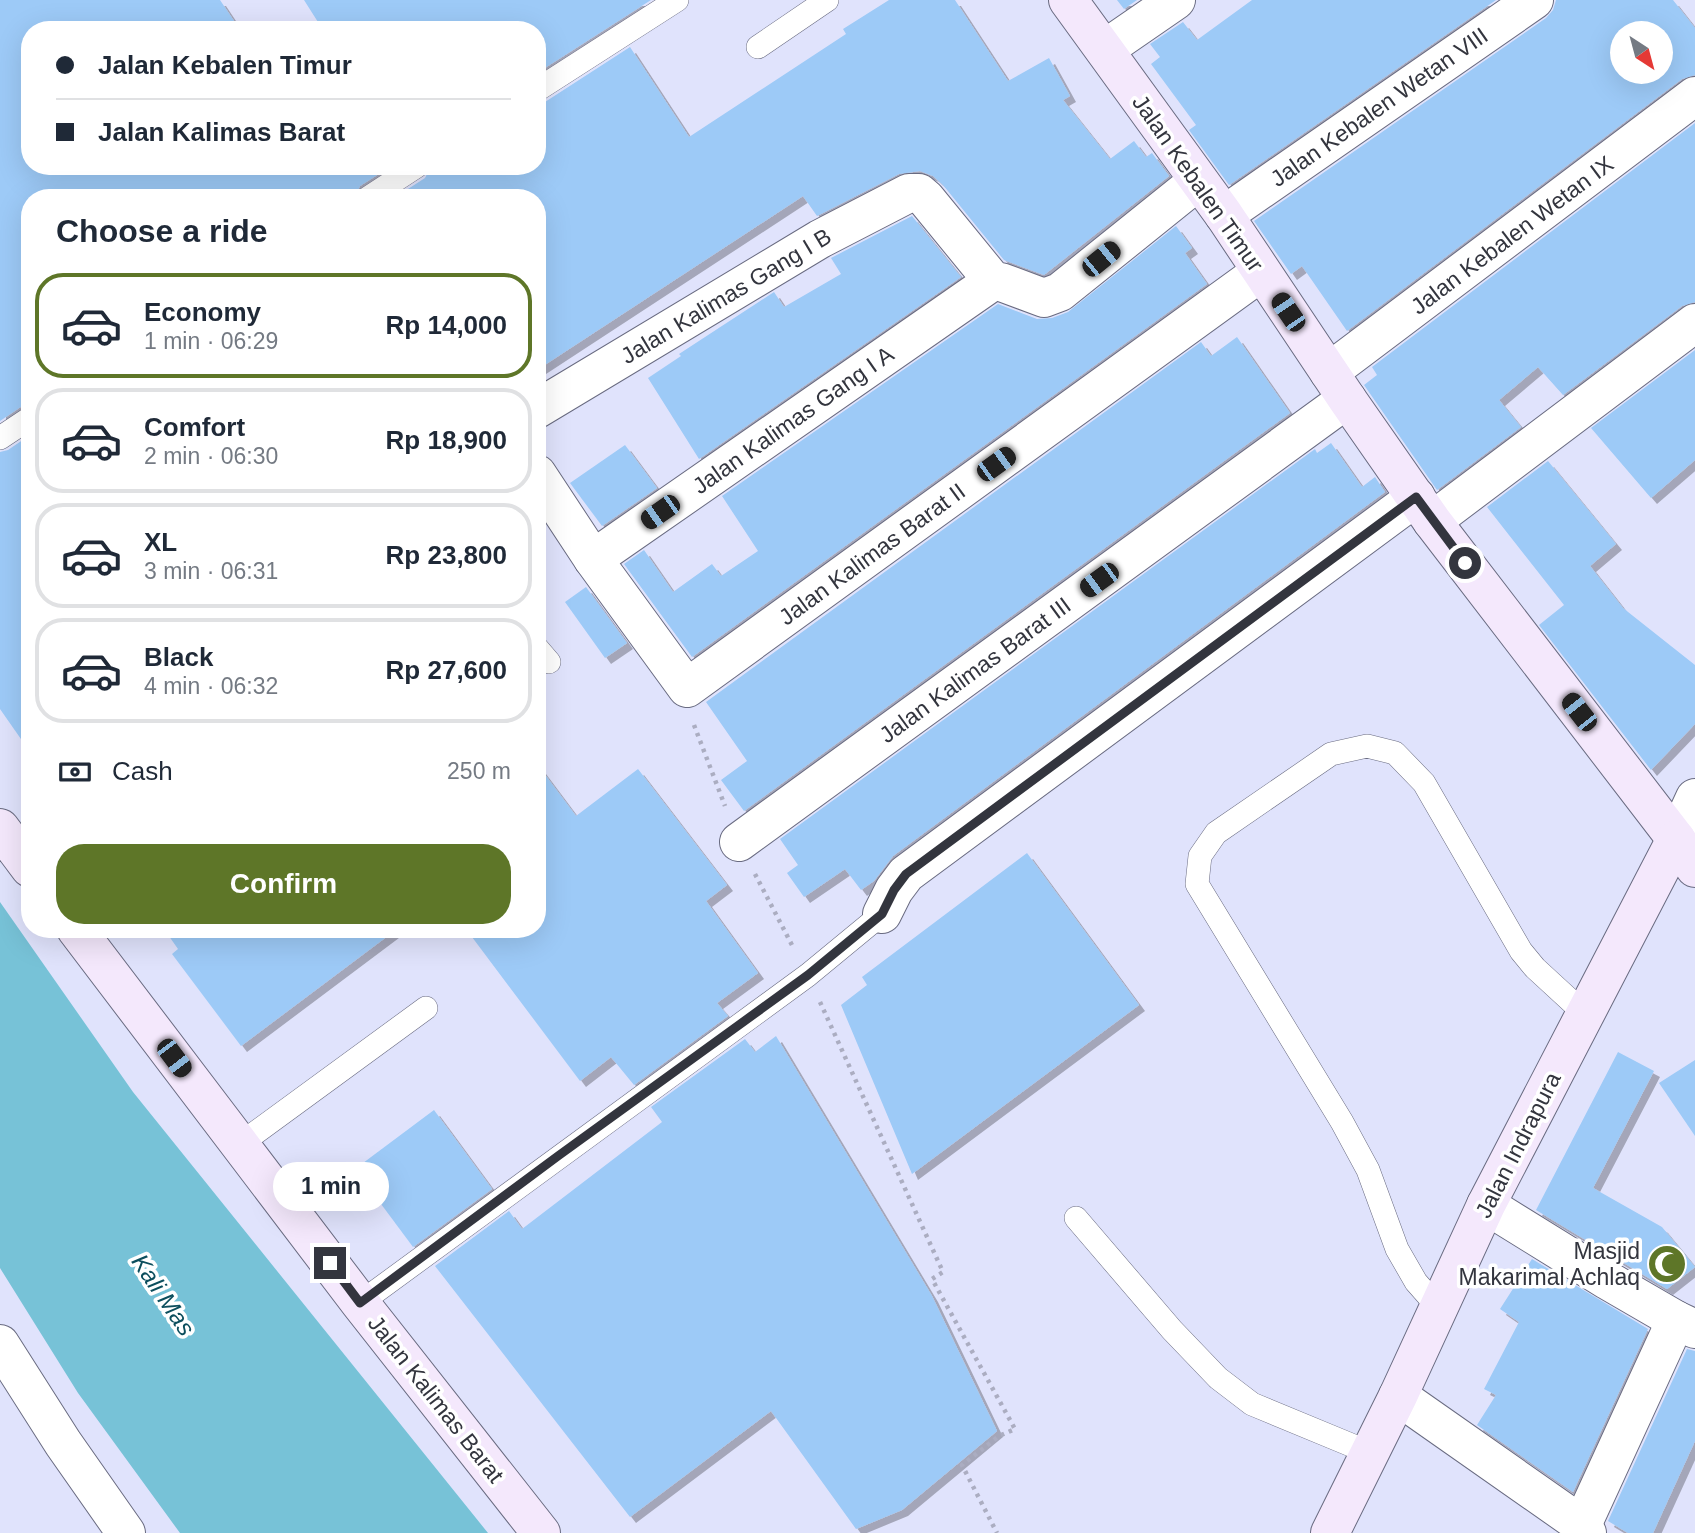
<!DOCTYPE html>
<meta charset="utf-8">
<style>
body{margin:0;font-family:Helvetica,sans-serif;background:#f2f2f3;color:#1f2937;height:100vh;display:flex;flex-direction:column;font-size:26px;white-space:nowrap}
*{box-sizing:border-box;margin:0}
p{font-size:23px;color:#747a83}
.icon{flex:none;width:38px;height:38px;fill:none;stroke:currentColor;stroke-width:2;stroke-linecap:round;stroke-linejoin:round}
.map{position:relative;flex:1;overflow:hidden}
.drawer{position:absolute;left:21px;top:189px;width:525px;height:749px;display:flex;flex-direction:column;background:#fff;border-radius:28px;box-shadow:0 7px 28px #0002}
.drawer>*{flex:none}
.top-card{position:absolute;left:21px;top:21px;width:525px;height:154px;border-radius:28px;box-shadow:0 7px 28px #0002;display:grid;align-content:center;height:154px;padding:0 35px;background:#fff}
.needle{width:46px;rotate:144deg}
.tools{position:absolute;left:1610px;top:21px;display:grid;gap:14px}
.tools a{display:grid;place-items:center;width:63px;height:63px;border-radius:50%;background:#fff;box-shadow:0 7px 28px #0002;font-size:35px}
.end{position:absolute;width:32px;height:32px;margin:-16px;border:9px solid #33353e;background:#fff;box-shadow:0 0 0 4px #fff}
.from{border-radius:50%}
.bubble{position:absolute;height:49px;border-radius:24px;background:#fff;box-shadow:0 7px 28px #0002;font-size:23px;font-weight:700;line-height:49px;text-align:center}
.car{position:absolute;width:21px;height:42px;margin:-21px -10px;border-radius:9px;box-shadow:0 0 5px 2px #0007;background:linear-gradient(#222 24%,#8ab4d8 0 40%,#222 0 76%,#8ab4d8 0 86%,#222 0)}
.top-card b{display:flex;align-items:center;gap:24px;height:66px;font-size:26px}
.top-card b+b{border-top:2px solid #e0e1e3}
.top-card i{width:18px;height:18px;background:#1f2937}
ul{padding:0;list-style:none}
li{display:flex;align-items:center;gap:21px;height:105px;margin:0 14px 10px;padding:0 21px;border:4px solid #e0e1e3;border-radius:28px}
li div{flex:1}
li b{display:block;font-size:26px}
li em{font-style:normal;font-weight:700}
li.active{border-color:#5e7628}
li>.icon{width:63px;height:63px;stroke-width:1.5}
h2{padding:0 35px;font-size:32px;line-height:84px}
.pay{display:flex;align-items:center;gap:18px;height:77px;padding:0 35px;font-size:26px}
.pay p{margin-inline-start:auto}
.primary-button{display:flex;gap:14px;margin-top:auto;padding:14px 35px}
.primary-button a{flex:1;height:80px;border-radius:28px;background:#5e7628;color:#fff;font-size:28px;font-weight:700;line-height:80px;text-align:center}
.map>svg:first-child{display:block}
.water{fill:#77c2d7}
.building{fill:#9dcaf7;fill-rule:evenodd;filter:url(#shadow)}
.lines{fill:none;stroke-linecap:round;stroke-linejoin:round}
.lane-casing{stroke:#696b81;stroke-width:24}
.street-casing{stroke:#696b81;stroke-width:40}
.secondary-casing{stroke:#696b81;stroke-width:40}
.path{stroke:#abadc1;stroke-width:4.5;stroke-dasharray:3.5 5;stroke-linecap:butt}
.lane{stroke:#fff;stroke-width:23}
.street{stroke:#fff;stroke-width:38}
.secondary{stroke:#f4e8fc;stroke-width:38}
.route{stroke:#33353e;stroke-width:9}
.labels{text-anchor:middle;stroke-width:7;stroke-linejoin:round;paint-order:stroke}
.street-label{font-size:23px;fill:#33353e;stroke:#fff}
.poi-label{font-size:23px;fill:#33353e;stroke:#fff;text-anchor:end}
.water-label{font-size:24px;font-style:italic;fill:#0c4e5d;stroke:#fff}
</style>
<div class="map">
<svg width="1695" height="1533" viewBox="0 0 1695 1533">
<defs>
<filter id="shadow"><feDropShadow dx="6" dy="6" stdDeviation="0" flood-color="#0004"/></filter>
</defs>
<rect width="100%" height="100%" fill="#e0e3fc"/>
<!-- water -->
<polygon class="water" points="0,902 133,1092 488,1533 180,1533 78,1393 0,1268"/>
<!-- building -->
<g class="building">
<polygon points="0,0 220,0 240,30 30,30 30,166 391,166 360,186 354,198 30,198 30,404 22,406 0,421"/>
<polygon points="304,0 651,0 537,73 537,30 323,30"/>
<polygon points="889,0 955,0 1008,81 1049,58 1070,96 1063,100 1110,159 1134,141 1146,157 1152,153 1169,176 1044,275 1004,260 943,185 933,176 920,171 899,174 817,216 803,196 537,370 537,198 394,198 425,178 431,166 537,166 537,104 545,102 630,47 689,137 846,34 843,29"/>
<polygon points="1117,0 1137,0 1124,9"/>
<polygon points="1252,0 1496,0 1229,185 1189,130 1196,125 1151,64 1160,57 1150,44 1183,22 1197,40"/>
<path d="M 1556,0 L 1673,0 L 1695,28 L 1695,75 L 1682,79 L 1347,331 L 1302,266 L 1291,274 L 1254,221 L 1546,18 L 1553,10 ZM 1622,33 L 1661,33 L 1661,72 L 1622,72 Z"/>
<polygon points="1695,123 1695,302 1682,306 1563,395 1538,367 1499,400 1521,427 1437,490 1364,385 1377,375 1372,367"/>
<polygon points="912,216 961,277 699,459 648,378 681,356 679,354 774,292 784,307 841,274 831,258"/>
<polygon points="1176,226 1192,248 1185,253 1207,284 692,657 624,564 644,550 673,592 712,564 721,576 758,551 722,496 998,304 1037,319 1052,318 1068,312"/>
<polygon points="1237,337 1290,413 744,811 721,780 747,761 706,702 1201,342 1211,356"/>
<polygon points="1695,350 1695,460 1651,498 1591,428"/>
<polygon points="30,435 30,752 0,709 0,452 8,450"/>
<polygon points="1331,443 1362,487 1375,477 1385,492 893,856 874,881 861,890 845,869 804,897 787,873 798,865 780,839 1315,449 1317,453"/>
<polygon points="625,445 657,488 602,526 570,483"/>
<polygon points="1548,461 1616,544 1590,566 1623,608 1695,665 1695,724 1651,770 1539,625 1564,605 1487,507"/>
<polygon points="586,587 627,643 605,658 565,602"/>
<polygon points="537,764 576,816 638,769 727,885 706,901 758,973 717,1003 728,1016 634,1085 611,1057 580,1081 466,929 537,929"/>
<polygon points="1027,853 1139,1005 912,1174 841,1005 867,985 862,977"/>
<polygon points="164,929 397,929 241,1046 172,954 178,949"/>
<polygon points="776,1036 932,1296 997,1431 902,1510 856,1529 771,1411 630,1517 435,1266 509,1211 522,1229 662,1122 651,1107 745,1039 755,1052"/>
<polygon points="1618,1052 1654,1071 1593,1188 1662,1227 1695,1267 1667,1289 1536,1210"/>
<polygon points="1695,1060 1695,1136 1659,1083"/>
<polygon points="434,1110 492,1189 413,1247 355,1169"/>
<polygon points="1532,1259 1648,1329 1573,1492 1477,1425 1496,1395 1484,1389 1519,1322 1500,1309"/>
<polygon points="1687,1349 1695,1351 1695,1441 1653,1533 1628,1533 1608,1521"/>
</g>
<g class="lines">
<defs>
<g id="lane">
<polyline points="758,47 827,0"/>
<polyline points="537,90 677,0"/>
<polyline points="368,198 417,166"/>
<polyline points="0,438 30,418"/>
<polyline points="537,648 549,662"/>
<polyline points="240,1144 426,1008"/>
<polyline points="1076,1218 1172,1330 1218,1378 1252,1404 1368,1452"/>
<polyline points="360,1303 808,975 882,914"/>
<polyline points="1438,1307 1416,1282 1397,1249 1368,1170 1342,1122 1197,884 1200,856 1216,833 1331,754 1367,746 1395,753 1424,783 1521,951 1535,968 1585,1014"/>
</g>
<g id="street">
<polyline points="1105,49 1176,0"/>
<polyline points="1224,215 1534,0"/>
<polyline points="1329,372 1695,96"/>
<polyline points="537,409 820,239 909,193 919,193 926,199 993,281 1001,282 1044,298 1060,292 1198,181"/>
<polyline points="537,474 593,559 687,688 1261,272"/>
<polyline points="1432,521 1695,323"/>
<polyline points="593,559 993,281"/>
<polyline points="1676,839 1695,798"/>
<polyline points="739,842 1347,399"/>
<polyline points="882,914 894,890 906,874 1416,497"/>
<polyline points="1486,1205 1607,1280 1676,1320"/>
<polyline points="0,1344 63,1443 126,1533"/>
<polyline points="1398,1396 1582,1525 1587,1533"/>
<polyline points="1582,1525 1676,1320 1695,1329"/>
</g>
<g id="secondary">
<polyline points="1068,0 1224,215 1347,399 1432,521 1676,839 1695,868"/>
<polyline points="0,828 30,868"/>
<polyline points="76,929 360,1303 541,1533"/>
<polyline points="1330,1533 1398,1396 1486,1205 1676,839"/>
</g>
</defs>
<!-- lane casing -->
<use href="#lane" class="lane-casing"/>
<!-- street casing -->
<use href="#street" class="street-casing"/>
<!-- secondary casing -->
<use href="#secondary" class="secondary-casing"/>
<!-- path -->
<g class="path">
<polyline points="694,725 725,806"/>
<polyline points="755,874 793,947"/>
<polyline points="820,1002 943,1272 932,1279 1015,1429 999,1436 962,1465 997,1533"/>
</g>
<!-- lane -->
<use href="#lane" class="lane"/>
<!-- street -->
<use href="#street" class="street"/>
<!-- secondary -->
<use href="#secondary" class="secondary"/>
</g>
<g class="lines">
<!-- route -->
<polyline class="route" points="330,1263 360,1303 558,1156 808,975 882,914 894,890 906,874 1416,497 1465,563"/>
</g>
<!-- icons -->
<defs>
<symbol id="mosque-disc" viewBox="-11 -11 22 22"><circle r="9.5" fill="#5e7628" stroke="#fff"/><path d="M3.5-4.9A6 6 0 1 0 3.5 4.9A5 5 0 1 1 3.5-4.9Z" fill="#fff"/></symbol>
</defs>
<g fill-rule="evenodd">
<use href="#mosque-disc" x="1645" y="1242" width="44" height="44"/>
</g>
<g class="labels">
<!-- street labels -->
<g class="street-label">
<text transform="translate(1379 107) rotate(-35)" y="8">Jalan Kebalen Wetan VIII</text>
<text transform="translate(1198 183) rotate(55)" y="8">Jalan Kebalen Timur</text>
<text transform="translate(1512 235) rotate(-37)" y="8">Jalan Kebalen Wetan IX</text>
<text transform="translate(726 296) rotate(-31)" y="8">Jalan Kalimas Gang I B</text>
<text transform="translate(793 420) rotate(-35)" y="8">Jalan Kalimas Gang I A</text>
<text transform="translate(872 554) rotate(-36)" y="8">Jalan Kalimas Barat II</text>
<text transform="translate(975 670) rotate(-36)" y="8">Jalan Kalimas Barat III</text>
<text transform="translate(1518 1145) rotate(-63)" y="8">Jalan Indrapura</text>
<text transform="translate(436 1399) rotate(52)" y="8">Jalan Kalimas Barat</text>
</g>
<!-- poi labels -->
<g class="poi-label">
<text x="1640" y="1259">Masjid<tspan x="1640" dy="26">Makarimal Achlaq</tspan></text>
</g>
<!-- water labels -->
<g class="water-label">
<text transform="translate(163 1295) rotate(56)" y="8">Kali Mas</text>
</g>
</g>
</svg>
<div class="tools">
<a><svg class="needle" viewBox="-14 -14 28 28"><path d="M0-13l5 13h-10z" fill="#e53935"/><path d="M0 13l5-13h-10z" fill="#747a83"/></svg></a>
</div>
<i class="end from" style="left:1465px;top:563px"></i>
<i class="end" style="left:330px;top:1263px"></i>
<div class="bubble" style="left:273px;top:1162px;width:116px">1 min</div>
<i class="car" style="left:1101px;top:259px;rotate:51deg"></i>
<i class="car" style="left:1288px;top:312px;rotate:326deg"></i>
<i class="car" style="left:996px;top:464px;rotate:54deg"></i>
<i class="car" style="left:660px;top:512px;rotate:235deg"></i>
<i class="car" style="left:1099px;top:580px;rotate:234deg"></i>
<i class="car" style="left:1579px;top:712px;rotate:322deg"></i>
<i class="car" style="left:174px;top:1058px;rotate:143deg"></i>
<div class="top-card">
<b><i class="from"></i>Jalan Kebalen Timur</b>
<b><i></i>Jalan Kalimas Barat</b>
</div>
<section class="drawer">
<h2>Choose a ride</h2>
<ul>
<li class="active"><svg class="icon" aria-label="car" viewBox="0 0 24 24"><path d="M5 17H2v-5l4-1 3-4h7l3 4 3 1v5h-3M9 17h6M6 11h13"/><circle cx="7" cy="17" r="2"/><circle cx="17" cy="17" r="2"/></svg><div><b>Economy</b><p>1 min · 06:29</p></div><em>Rp 14,000</em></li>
<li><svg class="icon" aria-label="car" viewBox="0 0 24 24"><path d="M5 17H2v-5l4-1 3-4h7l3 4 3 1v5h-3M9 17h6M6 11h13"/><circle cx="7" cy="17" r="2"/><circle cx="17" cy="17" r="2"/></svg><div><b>Comfort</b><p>2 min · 06:30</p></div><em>Rp 18,900</em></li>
<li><svg class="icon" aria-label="car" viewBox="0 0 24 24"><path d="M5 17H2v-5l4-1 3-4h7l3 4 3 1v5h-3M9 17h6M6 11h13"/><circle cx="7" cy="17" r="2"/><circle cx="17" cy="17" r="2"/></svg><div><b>XL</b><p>3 min · 06:31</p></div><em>Rp 23,800</em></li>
<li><svg class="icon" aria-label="car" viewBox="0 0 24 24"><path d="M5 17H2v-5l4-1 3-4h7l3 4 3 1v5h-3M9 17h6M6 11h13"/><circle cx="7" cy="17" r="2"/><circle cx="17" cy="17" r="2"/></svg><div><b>Black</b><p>4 min · 06:32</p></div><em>Rp 27,600</em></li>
</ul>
<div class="pay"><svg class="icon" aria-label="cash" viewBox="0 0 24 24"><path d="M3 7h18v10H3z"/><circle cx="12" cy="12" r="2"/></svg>Cash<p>250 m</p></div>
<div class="primary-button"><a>Confirm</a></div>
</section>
</div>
